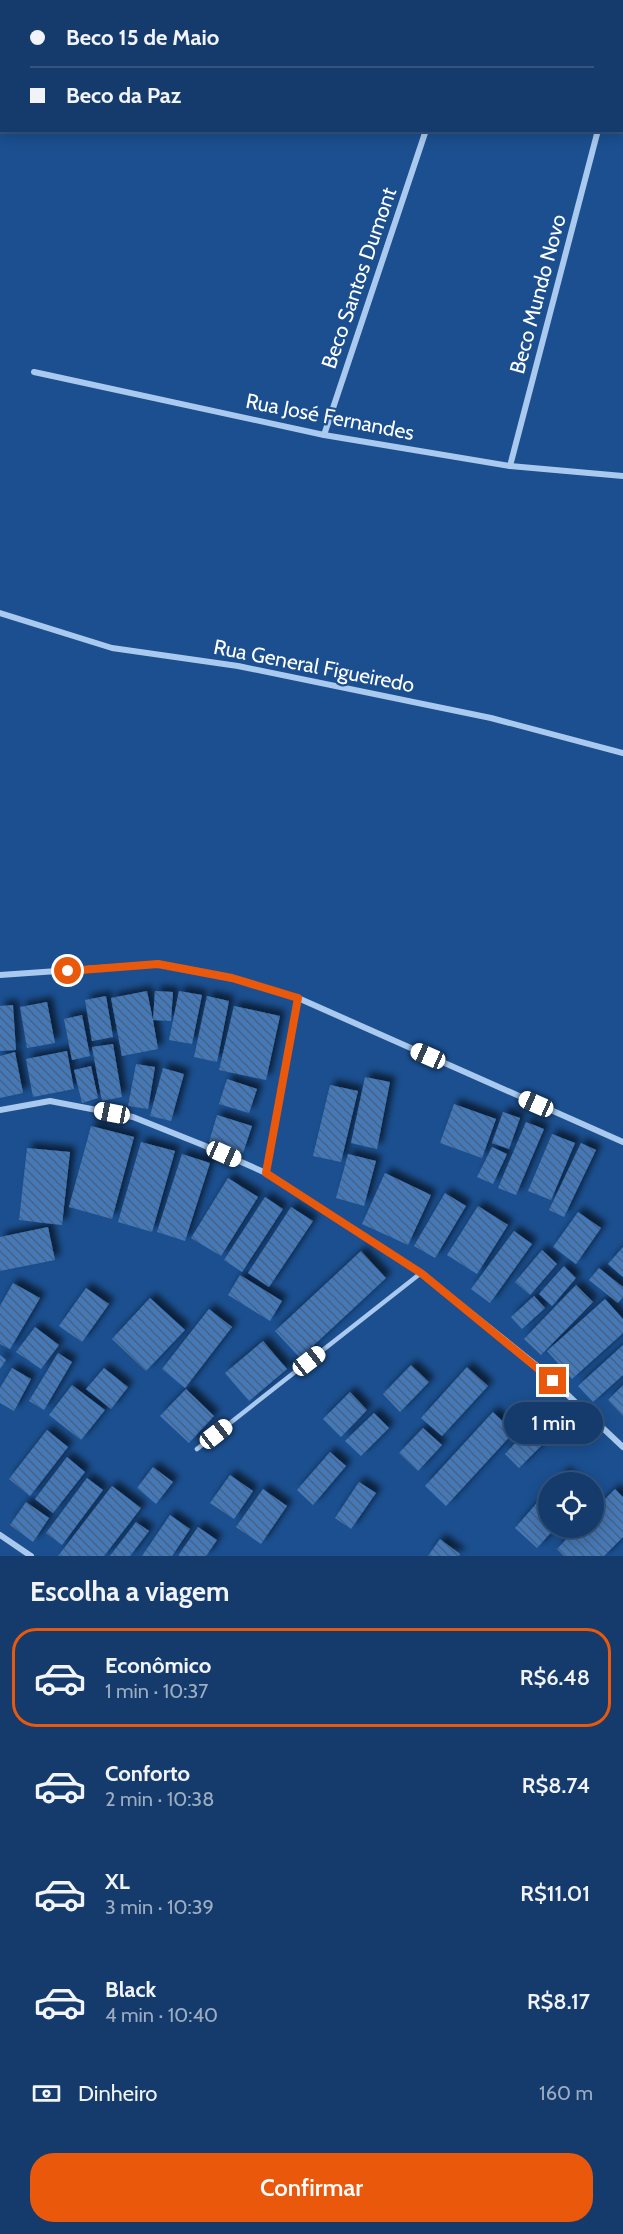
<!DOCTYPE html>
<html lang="pt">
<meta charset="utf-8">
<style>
body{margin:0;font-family:Cabin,sans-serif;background:#1d4271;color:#f1f3f6;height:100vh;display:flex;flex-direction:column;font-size:22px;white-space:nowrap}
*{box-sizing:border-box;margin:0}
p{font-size:20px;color:#9dadc1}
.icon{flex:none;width:33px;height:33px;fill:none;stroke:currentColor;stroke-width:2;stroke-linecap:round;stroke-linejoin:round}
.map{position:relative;height:1556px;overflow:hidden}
.details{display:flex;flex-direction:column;background:#143b6b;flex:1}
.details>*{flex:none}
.hud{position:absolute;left:0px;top:0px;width:624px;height:132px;box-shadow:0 3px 15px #0003,0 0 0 2px #33557e;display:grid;align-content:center;height:132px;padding:0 30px;background:#143b6b}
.buttons{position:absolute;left:538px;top:1472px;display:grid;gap:12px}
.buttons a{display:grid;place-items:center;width:66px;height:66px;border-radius:50%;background:#143b6b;box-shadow:0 3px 15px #0003,0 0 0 2px #33557e;font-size:30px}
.end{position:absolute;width:27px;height:27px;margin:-14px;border:8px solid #ea580c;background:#fff;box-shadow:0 0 0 3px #fff}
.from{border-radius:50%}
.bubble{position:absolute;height:42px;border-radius:21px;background:#143b6b;box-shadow:0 3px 15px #0003,0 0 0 2px #33557e;font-size:20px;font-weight:600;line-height:42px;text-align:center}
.car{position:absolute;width:18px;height:36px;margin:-18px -9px;border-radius:8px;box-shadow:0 0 4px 2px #0007;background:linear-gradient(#fff 24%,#345 0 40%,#fff 0 76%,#345 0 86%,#fff 0)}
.hud b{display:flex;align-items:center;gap:21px;height:57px;font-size:22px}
.hud b+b{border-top:2px solid #33557e}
.hud i{width:15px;height:15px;background:#f1f3f6}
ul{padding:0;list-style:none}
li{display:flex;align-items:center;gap:18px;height:99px;margin:0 12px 9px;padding:0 18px;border:3px solid transparent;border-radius:24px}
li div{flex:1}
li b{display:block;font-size:22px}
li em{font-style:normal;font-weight:600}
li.current{border-color:#ea580c}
li>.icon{width:54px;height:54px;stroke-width:1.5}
h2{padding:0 30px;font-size:27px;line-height:72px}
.pay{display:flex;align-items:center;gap:15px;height:66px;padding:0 30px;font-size:22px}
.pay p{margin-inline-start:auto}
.action{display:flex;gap:12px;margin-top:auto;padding:12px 30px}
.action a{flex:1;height:69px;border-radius:24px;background:#ea580c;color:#fff;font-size:24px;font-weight:600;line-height:69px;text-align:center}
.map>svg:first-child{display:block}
.building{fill:url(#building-back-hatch);filter:url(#shadow)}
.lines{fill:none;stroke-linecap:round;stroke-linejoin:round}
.lane{stroke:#a9c9ee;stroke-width:4.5}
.street{stroke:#a9c9ee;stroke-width:6}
.secondary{stroke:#d6e6fa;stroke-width:12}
.route{stroke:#ea580c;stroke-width:8}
.labels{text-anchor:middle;stroke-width:4.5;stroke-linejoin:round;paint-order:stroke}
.street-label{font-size:21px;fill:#fff;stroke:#1b4f8f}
</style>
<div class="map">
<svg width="623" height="1556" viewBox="0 0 623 1556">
<defs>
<pattern id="building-back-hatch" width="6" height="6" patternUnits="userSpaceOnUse" patternTransform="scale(1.5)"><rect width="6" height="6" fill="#4478b7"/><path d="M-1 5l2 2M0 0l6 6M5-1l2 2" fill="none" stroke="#486282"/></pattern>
<filter id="shadow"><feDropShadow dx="5.5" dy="-5.5" stdDeviation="3" flood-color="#0009"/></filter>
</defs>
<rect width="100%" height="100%" fill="#1b4f8f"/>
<!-- building -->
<g class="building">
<polygon points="147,991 153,1020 155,991 173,992 171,1021 153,1020 158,1049 122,1056 111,998"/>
<polygon points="179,991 202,995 192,1044 169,1040"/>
<polygon points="106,996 113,1037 92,1041 85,1000"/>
<polygon points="207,996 229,1001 217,1062 194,1057"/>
<polygon points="47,1002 55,1043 27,1048 20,1007"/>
<polygon points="13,1005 16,1050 0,1051 0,1006"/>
<polygon points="234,1006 280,1016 266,1080 219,1070"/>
<polygon points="82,1015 90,1056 72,1060 64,1019"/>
<polygon points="113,1044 122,1097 102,1101 92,1047"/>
<polygon points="67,1051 74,1089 33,1097 26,1059"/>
<polygon points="15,1052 23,1093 0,1098 0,1056"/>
<polygon points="136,1064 155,1067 148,1109 128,1106"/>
<polygon points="91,1066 98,1098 82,1103 74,1070"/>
<polygon points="163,1068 184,1074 171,1121 150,1116"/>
<polygon points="365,1077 390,1082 377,1149 351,1143"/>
<polygon points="227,1079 257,1089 249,1113 219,1104"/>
<polygon points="330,1085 358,1091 341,1162 313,1156"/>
<polygon points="454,1104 496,1119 482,1158 440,1143"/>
<polygon points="503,1112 520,1118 509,1149 492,1143"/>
<polygon points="217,1115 252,1126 243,1153 209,1142"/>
<polygon points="526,1122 544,1129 516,1195 498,1188"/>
<polygon points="91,1126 134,1137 112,1219 69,1207"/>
<polygon points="552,1134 575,1143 551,1200 528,1191"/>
<polygon points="141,1142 175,1151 152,1232 118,1222"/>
<polygon points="581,1143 596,1150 564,1217 549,1210"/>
<polygon points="492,1147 507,1154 493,1184 477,1177"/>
<polygon points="27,1148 70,1152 62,1225 19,1220"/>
<polygon points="182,1154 210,1163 185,1241 157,1232"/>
<polygon points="348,1154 376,1161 364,1206 336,1198"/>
<polygon points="385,1173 431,1195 408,1245 362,1224"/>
<polygon points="228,1178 258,1197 221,1256 191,1238"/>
<polygon points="445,1193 466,1206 435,1258 414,1246"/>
<polygon points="265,1197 283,1209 242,1272 224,1260"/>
<polygon points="478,1206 508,1225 477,1274 447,1255"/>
<polygon points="291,1207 313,1221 269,1287 248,1273"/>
<polygon points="578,1212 601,1228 576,1264 553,1247"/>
<polygon points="48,1227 55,1260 0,1271 0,1237"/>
<polygon points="514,1231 532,1244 490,1303 471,1289"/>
<polygon points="623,1247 623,1277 608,1264"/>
<polygon points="542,1250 557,1264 530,1295 515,1282"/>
<polygon points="361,1251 386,1278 300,1358 275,1331"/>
<polygon points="564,1266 576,1278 552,1306 539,1294"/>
<polygon points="599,1268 623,1287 623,1297 618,1303 589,1280"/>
<polygon points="240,1275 282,1301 270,1321 228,1295"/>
<polygon points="13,1283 40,1298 10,1349 0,1344 0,1306"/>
<polygon points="576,1285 593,1302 541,1355 524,1339"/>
<polygon points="86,1288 109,1304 82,1342 59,1326"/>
<polygon points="534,1296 545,1308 522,1329 511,1317"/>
<polygon points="150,1298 185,1330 146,1371 112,1339"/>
<polygon points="605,1299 623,1319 623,1333 572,1379 547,1351"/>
<polygon points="209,1309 232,1327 185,1388 162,1369"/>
<polygon points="35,1327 59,1345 41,1369 16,1352"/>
<polygon points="263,1341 287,1369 249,1401 225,1373"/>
<polygon points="623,1345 623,1375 593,1402 578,1386"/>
<polygon points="58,1353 72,1362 44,1410 29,1401"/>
<polygon points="0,1355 6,1360 0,1369"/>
<polygon points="411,1365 429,1382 400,1412 383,1394"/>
<polygon points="467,1367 488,1386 442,1436 421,1418"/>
<polygon points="12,1368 31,1379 14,1411 0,1403 0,1388"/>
<polygon points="104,1368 128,1387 111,1409 86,1389"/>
<polygon points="72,1385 105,1410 81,1440 49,1415"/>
<polygon points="623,1385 623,1416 608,1400"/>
<polygon points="186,1389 214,1416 189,1443 160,1416"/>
<polygon points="350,1392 367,1410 341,1437 323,1419"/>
<polygon points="493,1412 514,1432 446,1506 425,1486"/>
<polygon points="544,1412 560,1427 519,1468 505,1454"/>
<polygon points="374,1413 389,1428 361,1456 345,1441"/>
<polygon points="423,1428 442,1445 418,1471 399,1453"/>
<polygon points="47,1430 68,1447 30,1496 9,1479"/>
<polygon points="330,1452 346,1466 313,1505 297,1490"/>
<polygon points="67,1457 85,1472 53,1513 35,1499"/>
<polygon points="153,1467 173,1482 156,1504 137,1488"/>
<polygon points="564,1472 575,1482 556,1482"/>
<polygon points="230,1475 253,1491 234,1519 210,1503"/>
<polygon points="87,1478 103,1490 62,1545 46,1533"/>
<polygon points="359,1482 376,1493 351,1529 335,1518"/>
<polygon points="112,1486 141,1508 104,1556 58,1556"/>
<polygon points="263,1489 287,1506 261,1544 236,1527"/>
<polygon points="549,1489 549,1527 556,1527 537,1548 515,1528"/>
<polygon points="615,1489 623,1497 623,1537 604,1556 564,1556 557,1549 578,1527 594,1527 594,1510"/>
<polygon points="26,1502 49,1518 33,1542 10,1525"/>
<polygon points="170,1515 190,1529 172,1556 142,1556"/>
<polygon points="136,1522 149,1531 130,1556 110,1556"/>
<polygon points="198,1527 217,1540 206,1556 178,1556"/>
<polygon points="440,1539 460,1554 459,1556 428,1556"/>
</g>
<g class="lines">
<!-- lane -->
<polyline class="lane" points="197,1449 421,1273"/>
<!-- street -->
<g class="street">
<polyline points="34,372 324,435 510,466 623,476"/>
<polyline points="324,435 426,130"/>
<polyline points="510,466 598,130"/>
<polyline points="0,613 112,648 238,666 491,718 623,753"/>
<polyline points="0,975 158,964 232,978 298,998 623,1142"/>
<polyline points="0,1110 50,1101 133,1117 203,1145 266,1173 421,1273 536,1365 623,1447"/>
<polyline points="266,1173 298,998"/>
<polyline points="0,1535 31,1556"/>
</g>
<!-- secondary -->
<g class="secondary">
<polyline points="386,0 391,2"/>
<polyline points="622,68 623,68"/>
</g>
</g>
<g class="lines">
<!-- route -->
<polyline class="route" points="68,971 158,964 232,978 298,998 266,1173 421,1273 553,1381"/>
</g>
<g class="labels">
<!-- street labels -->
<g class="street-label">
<text transform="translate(359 278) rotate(-71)" y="7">Beco Santos Dumont</text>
<text transform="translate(538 294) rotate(-75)" y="7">Beco Mundo Novo</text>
<text transform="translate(330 417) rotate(11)" y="7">Rua José Fernandes</text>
<text transform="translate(314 666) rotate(11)" y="7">Rua General Figueiredo</text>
</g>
</g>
</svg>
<div class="buttons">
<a><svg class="icon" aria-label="locate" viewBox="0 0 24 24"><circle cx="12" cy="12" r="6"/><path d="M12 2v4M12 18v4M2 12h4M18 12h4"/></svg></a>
</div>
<i class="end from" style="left:68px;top:971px"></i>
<i class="end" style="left:553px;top:1381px"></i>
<div class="bubble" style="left:504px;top:1402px;width:99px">1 min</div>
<i class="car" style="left:428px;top:1056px;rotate:294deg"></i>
<i class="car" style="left:536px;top:1104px;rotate:294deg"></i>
<i class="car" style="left:112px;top:1113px;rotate:281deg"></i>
<i class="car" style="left:224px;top:1154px;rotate:114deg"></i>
<i class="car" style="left:309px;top:1361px;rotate:52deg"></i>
<i class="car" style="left:216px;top:1434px;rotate:52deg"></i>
<div class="hud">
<b><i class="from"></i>Beco 15 de Maio</b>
<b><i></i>Beco da Paz</b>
</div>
</div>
<section class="details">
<h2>Escolha a viagem</h2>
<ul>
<li class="current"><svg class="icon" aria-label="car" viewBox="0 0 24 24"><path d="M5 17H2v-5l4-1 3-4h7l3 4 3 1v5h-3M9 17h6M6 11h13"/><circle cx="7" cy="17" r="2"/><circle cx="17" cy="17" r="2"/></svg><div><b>Econômico</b><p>1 min · 10:37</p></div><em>R$6.48</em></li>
<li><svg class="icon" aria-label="car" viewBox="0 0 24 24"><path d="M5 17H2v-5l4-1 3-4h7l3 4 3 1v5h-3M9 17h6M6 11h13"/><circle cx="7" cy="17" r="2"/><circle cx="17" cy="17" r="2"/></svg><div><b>Conforto</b><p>2 min · 10:38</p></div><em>R$8.74</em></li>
<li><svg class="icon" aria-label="car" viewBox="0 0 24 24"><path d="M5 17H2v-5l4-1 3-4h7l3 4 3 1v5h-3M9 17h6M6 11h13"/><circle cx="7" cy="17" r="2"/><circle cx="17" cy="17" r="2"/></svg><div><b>XL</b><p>3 min · 10:39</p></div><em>R$11.01</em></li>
<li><svg class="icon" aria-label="car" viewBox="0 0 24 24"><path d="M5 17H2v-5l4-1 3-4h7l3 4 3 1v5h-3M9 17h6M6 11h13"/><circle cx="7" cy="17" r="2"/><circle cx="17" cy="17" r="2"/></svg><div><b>Black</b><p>4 min · 10:40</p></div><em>R$8.17</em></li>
</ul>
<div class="pay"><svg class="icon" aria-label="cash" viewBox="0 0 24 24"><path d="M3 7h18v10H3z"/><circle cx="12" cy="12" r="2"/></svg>Dinheiro<p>160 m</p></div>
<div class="action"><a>Confirmar</a></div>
</section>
